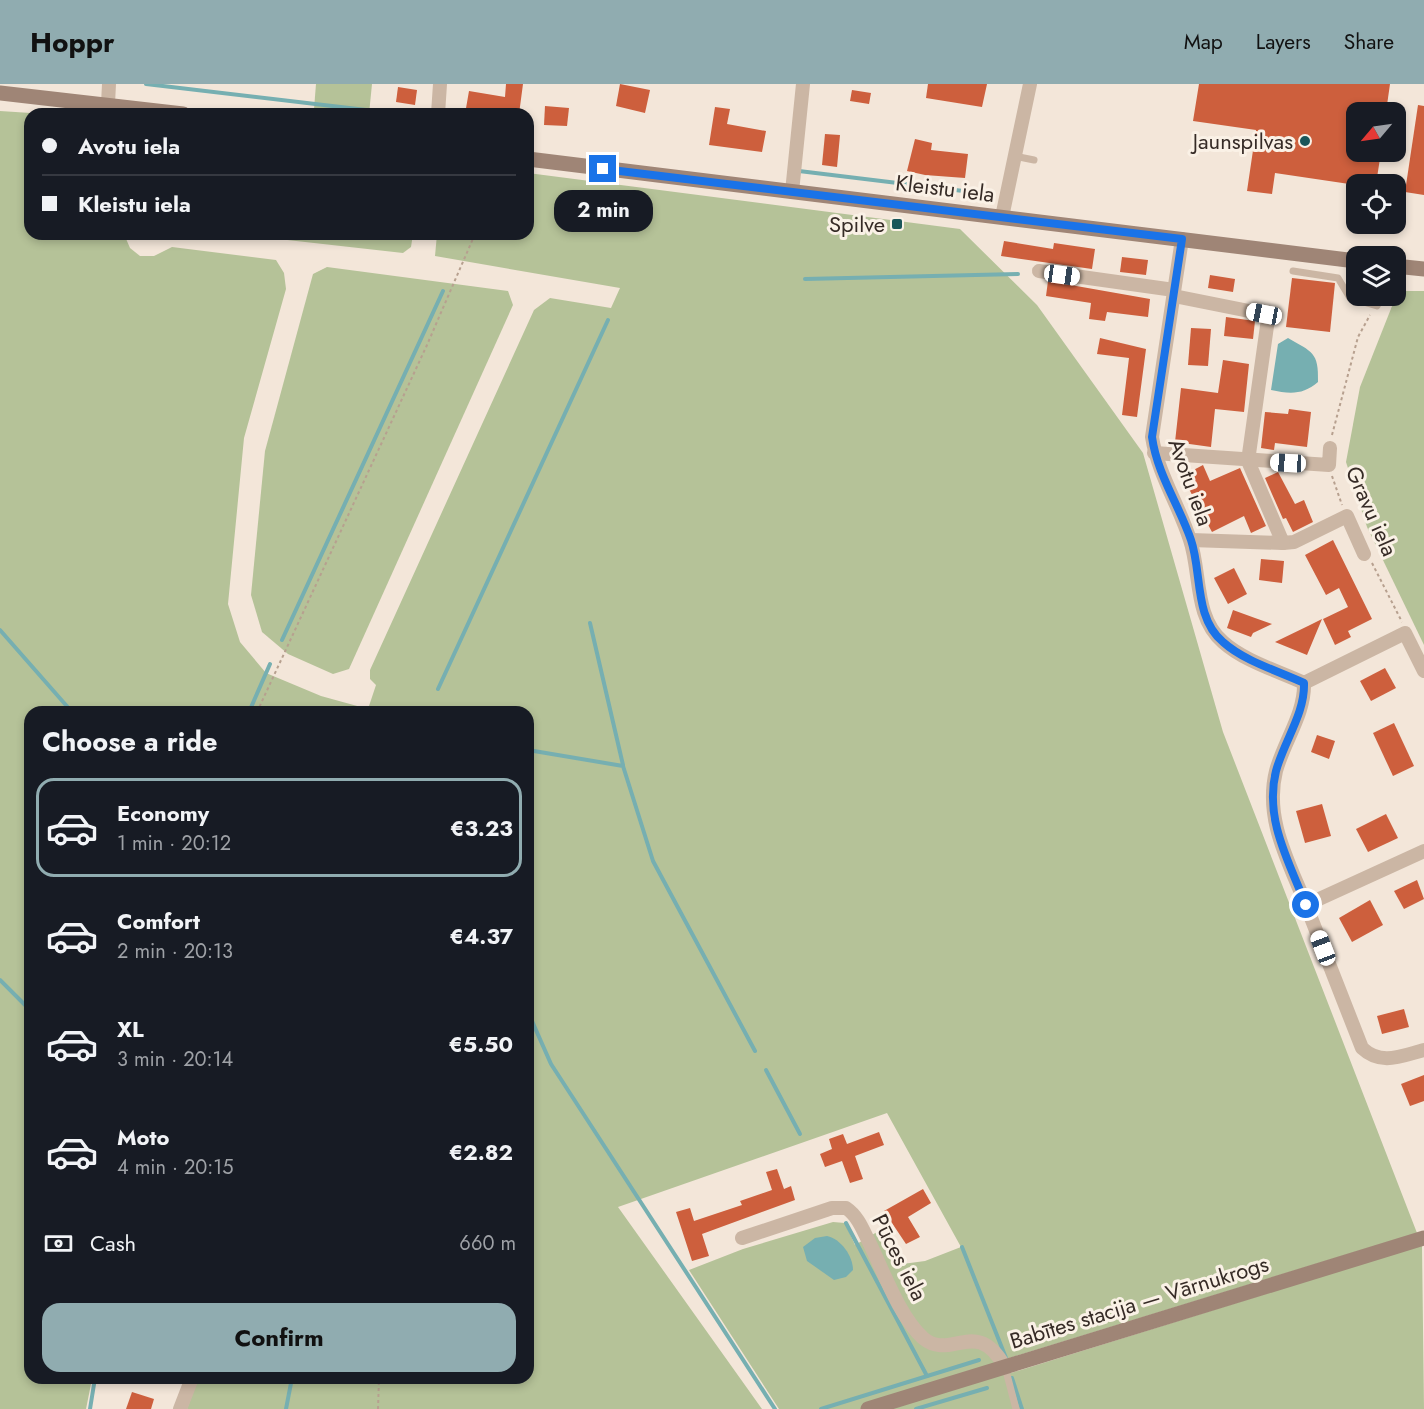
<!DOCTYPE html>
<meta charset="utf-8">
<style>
body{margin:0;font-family:Jost,sans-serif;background:#242831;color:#f1f3f6;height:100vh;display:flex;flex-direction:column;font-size:22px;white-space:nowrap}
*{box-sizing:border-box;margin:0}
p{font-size:20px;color:#9ea1a6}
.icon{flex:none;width:33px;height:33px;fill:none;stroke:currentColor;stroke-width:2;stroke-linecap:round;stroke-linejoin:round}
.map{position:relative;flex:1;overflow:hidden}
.drawer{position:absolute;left:24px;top:622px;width:510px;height:678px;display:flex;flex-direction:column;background:#171b24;border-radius:18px;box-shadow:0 3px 9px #0003}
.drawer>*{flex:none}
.banner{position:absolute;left:24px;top:24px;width:510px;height:132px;border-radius:18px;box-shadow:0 3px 9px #0003;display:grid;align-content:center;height:132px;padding:0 18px;background:#171b24}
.needle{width:39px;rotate:241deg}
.fabs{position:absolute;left:1346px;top:18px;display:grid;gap:12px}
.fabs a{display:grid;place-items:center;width:60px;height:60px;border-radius:12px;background:#171b24;box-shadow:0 3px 9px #0003;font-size:30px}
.end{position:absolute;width:27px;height:27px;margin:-14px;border:8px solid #1a73e8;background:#fff;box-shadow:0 0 0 3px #fff}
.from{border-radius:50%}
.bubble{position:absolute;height:42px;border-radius:18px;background:#171b24;box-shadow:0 3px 9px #0003;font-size:20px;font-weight:700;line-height:42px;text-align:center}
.car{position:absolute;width:18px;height:36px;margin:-18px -9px;border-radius:8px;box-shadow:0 0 4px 2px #0007;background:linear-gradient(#fff 24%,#345 0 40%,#fff 0 76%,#345 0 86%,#fff 0)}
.banner b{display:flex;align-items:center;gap:21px;height:57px;font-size:22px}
.banner b+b{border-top:2px solid #363941}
.banner i{width:15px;height:15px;background:#f1f3f6}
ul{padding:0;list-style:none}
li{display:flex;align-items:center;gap:18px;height:99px;margin:0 12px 9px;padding:0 6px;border:3px solid transparent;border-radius:18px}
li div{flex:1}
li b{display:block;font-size:22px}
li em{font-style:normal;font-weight:700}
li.active{border-color:#90acb0}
li>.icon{width:54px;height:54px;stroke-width:1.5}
h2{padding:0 18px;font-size:27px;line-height:72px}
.pay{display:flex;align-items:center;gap:15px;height:66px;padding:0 18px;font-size:22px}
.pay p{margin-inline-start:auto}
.button{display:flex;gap:12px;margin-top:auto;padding:12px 18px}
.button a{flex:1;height:69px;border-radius:18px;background:#90acb0;color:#111;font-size:24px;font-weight:700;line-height:69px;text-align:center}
header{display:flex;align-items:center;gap:36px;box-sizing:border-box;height:84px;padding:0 30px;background:#90acb0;color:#111}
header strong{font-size:28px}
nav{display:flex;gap:33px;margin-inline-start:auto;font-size:21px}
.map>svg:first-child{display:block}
.green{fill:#b5c298}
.water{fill:#76afb1}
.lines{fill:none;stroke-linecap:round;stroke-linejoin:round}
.stream{stroke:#76afb1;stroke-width:4}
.building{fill:#cd5f3d}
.path{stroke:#b7a08f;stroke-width:2;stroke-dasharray:3 3;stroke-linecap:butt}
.lane{stroke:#cbb6a4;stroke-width:7}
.street{stroke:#cbb6a4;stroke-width:14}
.secondary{stroke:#9f8576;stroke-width:15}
.route{stroke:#1a73e8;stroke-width:8}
.poi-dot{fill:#1a565a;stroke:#faf1e6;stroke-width:2}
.labels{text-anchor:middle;stroke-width:6;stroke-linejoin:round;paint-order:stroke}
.poi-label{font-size:22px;fill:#362b26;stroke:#faf1e6;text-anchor:end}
.street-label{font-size:22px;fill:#362b26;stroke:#faf1e6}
</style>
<header>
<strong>Hoppr</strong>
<nav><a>Map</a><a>Layers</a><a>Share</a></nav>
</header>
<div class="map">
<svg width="1424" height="1325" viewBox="0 0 1424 1325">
<rect width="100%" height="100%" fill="#f3e6d9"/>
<!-- green -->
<g class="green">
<polygon points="316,0 372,0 369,30 314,25"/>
<polygon points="0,27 46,30 30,30 30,150 124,150 130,164 140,172 154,172 172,163 276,176 284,189 286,205 244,354 228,520 240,558 266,589 321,612 368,625 376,601 370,595 370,586 534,226 550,214 611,224 620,204 435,172 437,150 528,150 528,89 960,145 1037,221 1143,369 1223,648 1417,1149 1006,1275 1011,1289 1422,1161 1424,1325 779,1325 689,1186 743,1165 833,1138 845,1139 855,1161 877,1148 895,1181 925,1177 961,1163 887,1029 618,1123 762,1325 187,1325 198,1295 528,1294 528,628 30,628 30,1294 92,1295 86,1325 0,1325"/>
<polygon points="235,150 413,150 411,163 403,169"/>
<polygon points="327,183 508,207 513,221 349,585 333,590 288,570 262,548 251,511 265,367 313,190"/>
<polygon points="1398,207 1424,207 1424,561 1367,443 1346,378 1360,303"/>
</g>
<!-- water -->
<g class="water">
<path d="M 1288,254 C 1312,268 1319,268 1318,298 C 1303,311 1290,310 1271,306 L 1278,260 Z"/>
<path d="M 827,1152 C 841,1155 853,1172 853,1186 L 846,1193 L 834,1196 L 807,1177 L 803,1163 L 815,1154 Z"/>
</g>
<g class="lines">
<!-- stream -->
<g class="stream">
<polyline points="146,0 400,30"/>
<polyline points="799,87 988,110"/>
<polyline points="805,195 1018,190"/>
<polyline points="590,539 623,681"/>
<polyline points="0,546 72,628"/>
<polyline points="282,556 443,207"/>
<polyline points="438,605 608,236"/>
<polyline points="249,628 270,580"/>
<polyline points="528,666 623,682 653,777 755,967"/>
<polyline points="0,896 30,926"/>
<polyline points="528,928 551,980 775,1325"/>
<polyline points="766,986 800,1050"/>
<polyline points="846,1139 927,1292"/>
<polyline points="962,1163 1006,1274"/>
<polyline points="1012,1294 1022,1325"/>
<polyline points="90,1325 95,1294"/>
<polyline points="286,1325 292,1294"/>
<polyline points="821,1325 979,1276"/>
<polyline points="916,1325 987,1304"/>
</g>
</g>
<!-- building -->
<g class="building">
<polygon points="506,0 523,0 519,30 465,30 469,7 505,13"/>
<polygon points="620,0 650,6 645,29 616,22"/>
<polygon points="928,0 987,0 982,23 926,14"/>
<polygon points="1199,0 1390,0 1386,28 1356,28 1356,68 1381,68 1376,100 1356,101 1275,89 1272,110 1247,107 1256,46 1193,37"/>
<polygon points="398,3 417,6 415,21 396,18"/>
<polygon points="852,6 871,9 869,20 850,17"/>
<polygon points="1418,21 1424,22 1424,111 1405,108"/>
<polygon points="545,22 569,24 567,42 544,41"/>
<polygon points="715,23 730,25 727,40 766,47 762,68 709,61"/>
<polygon points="825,50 840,51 837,83 822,81"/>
<polygon points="915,55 932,59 931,66 968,70 965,94 925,91 907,87"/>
<polygon points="1004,157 1053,165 1054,159 1095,165 1092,185 1001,172"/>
<polygon points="1122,173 1148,176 1146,191 1120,188"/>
<polygon points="1210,191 1235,195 1233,208 1208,204"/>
<polygon points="1292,194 1335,199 1330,248 1286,243"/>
<polygon points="1048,197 1150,215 1148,233 1107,228 1105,237 1089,235 1091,219 1046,212"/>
<polygon points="1226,233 1255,237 1253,255 1224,252"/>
<polygon points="1191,244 1211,245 1208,282 1188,281"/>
<polygon points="1100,254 1146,265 1137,333 1122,331 1129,274 1097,270"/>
<polygon points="1223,276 1249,280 1244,328 1215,325 1211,363 1175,358 1181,304 1218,309"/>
<polygon points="1289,325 1311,328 1307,363 1275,359 1274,366 1261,364 1265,328 1288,330"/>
<polygon points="1203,381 1210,397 1240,384 1266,442 1251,449 1244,432 1212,448 1182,392"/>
<polygon points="1278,388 1295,420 1304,416 1313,438 1293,448 1286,434 1283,435 1265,394"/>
<polygon points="1333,456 1372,535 1348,547 1351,553 1335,561 1323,535 1348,523 1339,504 1326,511 1305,471"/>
<polygon points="1261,475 1284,477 1282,499 1259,496"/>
<polygon points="1234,484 1247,510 1228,520 1214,494"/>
<polygon points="1233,526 1255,534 1272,540 1253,549 1251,553 1227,544"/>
<polygon points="1322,535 1307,571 1275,558 1308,542"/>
<polygon points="1385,584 1396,604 1371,617 1360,597"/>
<polygon points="1394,639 1414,682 1393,692 1373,649"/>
<polygon points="1317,651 1335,657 1329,675 1311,668"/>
<polygon points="1322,720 1331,752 1305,759 1296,727"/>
<polygon points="1386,730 1398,754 1368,768 1356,745"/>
<polygon points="1417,796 1424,815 1404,825 1394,807"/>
<polygon points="1370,816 1383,841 1352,858 1339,834"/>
<polygon points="1404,925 1409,943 1382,950 1377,932"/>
<polygon points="1424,991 1424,1017 1410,1022 1401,1000"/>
<polygon points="879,1048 884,1061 855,1072 863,1095 850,1099 842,1077 825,1083 820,1070 832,1065 829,1055 843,1050 847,1060"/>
<polygon points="777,1085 784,1105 791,1102 795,1116 702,1150 709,1172 692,1177 676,1128 690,1124 694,1137 742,1121 740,1117 772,1106 766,1088"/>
<polygon points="923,1105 931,1119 908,1133 920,1153 906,1160 884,1127"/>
<polygon points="132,1308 154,1315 151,1325 126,1325"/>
</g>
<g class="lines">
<!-- path -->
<g class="path">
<polyline points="1332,351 1358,253 1370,231"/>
<polyline points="1332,392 1342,421"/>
<polyline points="1372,479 1402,538"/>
<polyline points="257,628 427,261 475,150"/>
<polyline points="378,1325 379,1294"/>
</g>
<!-- lane -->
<g class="lane">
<polyline points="1014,72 1034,76"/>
<polyline points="1293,187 1338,194 1350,214 1377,222 1382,212"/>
<polyline points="1395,194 1402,196"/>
<polyline points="1005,1283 1016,1325"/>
</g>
<!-- street -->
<g class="street">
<polyline points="108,20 109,0"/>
<polyline points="438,30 440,0"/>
<polyline points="792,108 803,0"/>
<polyline points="1002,133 1030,0"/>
<path d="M 1182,155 L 1152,353 C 1158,390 1179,421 1190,456 C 1201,488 1194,534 1223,558 C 1244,577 1278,587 1304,599 L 1405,549 L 1424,587"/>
<polyline points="1039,187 1174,206"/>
<polyline points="1174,212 1264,230 1268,235 1248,377 1283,459 1294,458 1347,432 1364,470"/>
<polyline points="1154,369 1329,381 1330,364"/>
<polyline points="1191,456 1283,459"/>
<path d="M 1304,599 C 1305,630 1284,657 1276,687 C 1264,735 1289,778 1306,821 L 1424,767"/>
<path d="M 1306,821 L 1362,964 C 1381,982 1401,972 1424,966"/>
<path d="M 742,1154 L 832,1124 L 846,1124 C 858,1132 863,1146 869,1158 C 883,1186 899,1232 923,1254 C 951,1278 976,1231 1005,1283"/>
<polyline points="180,1325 192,1294"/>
</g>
<!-- secondary -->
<g class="secondary">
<polyline points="0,9 183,30"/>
<polyline points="528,75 1356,177"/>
<polyline points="1395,182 1424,185"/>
<polyline points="868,1325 1424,1154"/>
</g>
</g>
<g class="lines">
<!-- route -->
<path class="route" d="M 603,85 L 1182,155 L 1152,353 C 1157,390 1179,421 1191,456 C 1202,488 1194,534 1223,558 C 1244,577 1278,587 1304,599 C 1305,630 1284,657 1276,687 C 1264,735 1289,778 1306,821"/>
</g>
<!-- markers -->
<g class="poi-dot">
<circle cx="1305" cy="57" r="6"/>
<rect x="891" y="134" width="12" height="12" rx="3"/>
</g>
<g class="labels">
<!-- poi labels -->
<g class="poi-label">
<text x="1293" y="65">Jaunspilvas</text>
<text x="885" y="148">Spilve</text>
</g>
<!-- street labels -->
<g class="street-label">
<text transform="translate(945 104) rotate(7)" y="8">Kleistu iela</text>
<text transform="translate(1191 398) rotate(70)" y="8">Avotu iela</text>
<text transform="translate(1372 427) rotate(66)" y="8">Gravu iela</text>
<text transform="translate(900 1173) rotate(63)" y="8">Pūces iela</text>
<text transform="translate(1139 1218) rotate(-17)" y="8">Babītes stacija — Vārnukrogs</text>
</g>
</g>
</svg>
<div class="fabs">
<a><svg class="needle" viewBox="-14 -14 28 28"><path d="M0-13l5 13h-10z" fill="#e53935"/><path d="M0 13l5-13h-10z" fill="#9ea1a6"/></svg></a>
<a><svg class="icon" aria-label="locate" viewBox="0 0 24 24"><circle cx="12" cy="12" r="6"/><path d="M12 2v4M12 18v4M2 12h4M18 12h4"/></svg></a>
<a><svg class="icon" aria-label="layers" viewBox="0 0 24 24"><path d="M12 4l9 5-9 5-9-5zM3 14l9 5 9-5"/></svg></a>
</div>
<i class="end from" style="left:1306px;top:821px"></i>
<i class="end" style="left:603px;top:85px"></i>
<div class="bubble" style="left:554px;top:106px;width:99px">2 min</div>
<i class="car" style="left:1062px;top:191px;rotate:98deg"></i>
<i class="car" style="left:1264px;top:230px;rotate:281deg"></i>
<i class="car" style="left:1288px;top:379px;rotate:273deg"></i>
<i class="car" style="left:1323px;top:864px;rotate:339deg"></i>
<div class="banner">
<b><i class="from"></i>Avotu iela</b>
<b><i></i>Kleistu iela</b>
</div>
<section class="drawer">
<h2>Choose a ride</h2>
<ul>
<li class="active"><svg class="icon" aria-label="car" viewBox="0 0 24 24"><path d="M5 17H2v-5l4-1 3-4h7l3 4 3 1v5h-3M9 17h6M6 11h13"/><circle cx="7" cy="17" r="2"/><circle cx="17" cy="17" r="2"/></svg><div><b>Economy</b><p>1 min · 20:12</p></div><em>€3.23</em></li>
<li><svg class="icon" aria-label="car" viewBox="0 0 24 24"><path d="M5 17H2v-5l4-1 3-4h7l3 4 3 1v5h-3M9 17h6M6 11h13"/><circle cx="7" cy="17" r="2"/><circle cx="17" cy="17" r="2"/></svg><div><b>Comfort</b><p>2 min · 20:13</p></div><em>€4.37</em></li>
<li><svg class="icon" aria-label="car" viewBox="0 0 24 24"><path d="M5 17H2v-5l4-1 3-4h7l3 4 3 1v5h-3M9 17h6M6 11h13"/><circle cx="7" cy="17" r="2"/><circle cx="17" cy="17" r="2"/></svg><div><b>XL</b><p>3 min · 20:14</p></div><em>€5.50</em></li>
<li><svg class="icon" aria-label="car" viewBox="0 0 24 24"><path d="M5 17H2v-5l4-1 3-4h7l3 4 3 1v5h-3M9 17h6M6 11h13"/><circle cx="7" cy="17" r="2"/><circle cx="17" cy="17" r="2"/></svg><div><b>Moto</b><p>4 min · 20:15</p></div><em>€2.82</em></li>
</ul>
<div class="pay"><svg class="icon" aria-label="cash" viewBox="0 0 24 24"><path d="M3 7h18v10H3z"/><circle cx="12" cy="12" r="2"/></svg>Cash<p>660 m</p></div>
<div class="button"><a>Confirm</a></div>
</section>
</div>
